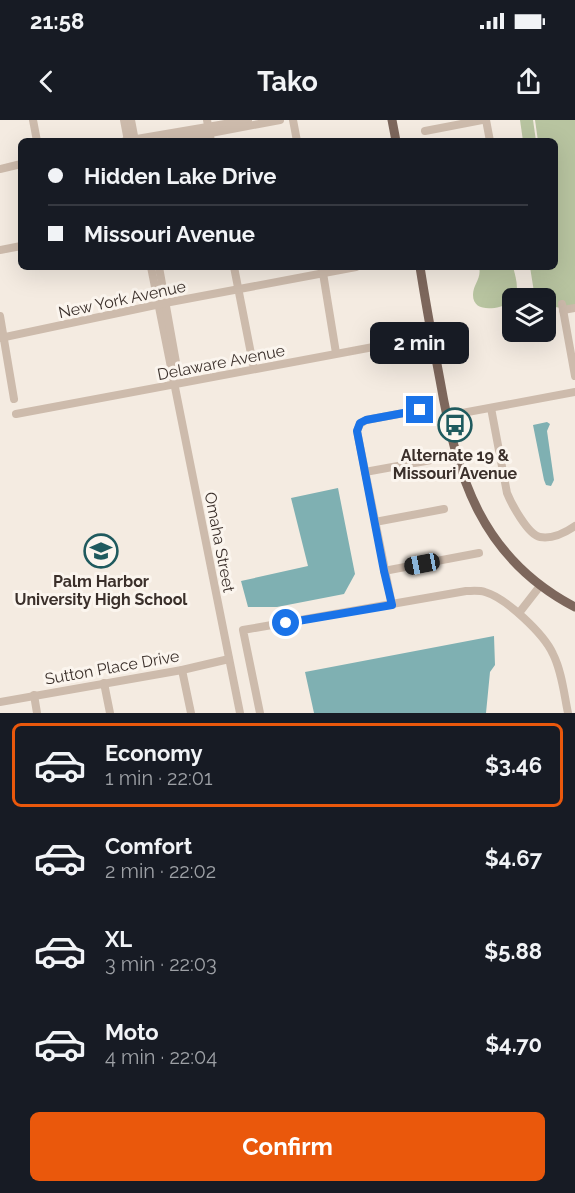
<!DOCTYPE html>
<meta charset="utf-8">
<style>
body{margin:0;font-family:Raleway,sans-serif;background:#242831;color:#f1f3f6;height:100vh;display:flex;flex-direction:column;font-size:22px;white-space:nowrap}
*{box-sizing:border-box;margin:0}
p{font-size:20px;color:#9ea1a6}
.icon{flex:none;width:33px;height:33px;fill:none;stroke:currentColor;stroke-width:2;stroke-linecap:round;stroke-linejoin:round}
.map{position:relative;height:593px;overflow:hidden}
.details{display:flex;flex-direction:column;background:#171b24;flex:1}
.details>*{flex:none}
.banner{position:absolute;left:18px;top:18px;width:540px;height:132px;border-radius:9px;box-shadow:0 6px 24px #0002;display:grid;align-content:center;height:132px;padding:0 30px;background:#171b24}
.tools{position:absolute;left:502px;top:168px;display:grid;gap:12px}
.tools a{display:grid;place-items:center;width:54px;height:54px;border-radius:9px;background:#171b24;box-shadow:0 6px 24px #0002;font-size:30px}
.end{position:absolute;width:27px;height:27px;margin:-14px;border:8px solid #1a73e8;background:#fff;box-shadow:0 0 0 3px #fff}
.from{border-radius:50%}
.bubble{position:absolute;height:42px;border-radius:9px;background:#171b24;box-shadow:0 6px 24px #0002;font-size:20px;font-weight:700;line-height:42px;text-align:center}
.car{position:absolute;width:18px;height:36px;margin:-18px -9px;border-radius:8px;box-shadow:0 0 4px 2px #0007;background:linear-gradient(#222 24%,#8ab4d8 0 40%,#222 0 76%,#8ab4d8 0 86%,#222 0)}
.banner b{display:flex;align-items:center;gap:21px;height:57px;font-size:22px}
.banner b+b{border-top:2px solid #363941}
.banner i{width:15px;height:15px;background:#f1f3f6}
ul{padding:10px 0 0;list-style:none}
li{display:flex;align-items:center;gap:18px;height:84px;margin:0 12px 9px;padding:0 18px;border:3px solid transparent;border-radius:9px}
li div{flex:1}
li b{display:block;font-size:22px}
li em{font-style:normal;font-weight:700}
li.current{border-color:#ea580c}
li>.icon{width:54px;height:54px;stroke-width:1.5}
.primary-button{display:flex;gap:12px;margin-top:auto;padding:12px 30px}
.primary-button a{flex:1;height:69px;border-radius:9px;background:#ea580c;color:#fff;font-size:24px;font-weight:700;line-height:69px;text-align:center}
.status{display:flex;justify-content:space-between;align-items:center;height:42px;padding:0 30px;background:#171b24;direction:ltr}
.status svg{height:16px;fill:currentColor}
header{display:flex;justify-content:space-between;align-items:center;height:78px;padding:0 30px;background:#171b24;font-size:27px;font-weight:700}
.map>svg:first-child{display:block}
.green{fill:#b8c4a0}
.water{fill:#7fb0b2}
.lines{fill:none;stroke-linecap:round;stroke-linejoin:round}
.minor{stroke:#cdbbac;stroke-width:8}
.major{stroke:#7d675c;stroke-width:9}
.route{stroke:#1a73e8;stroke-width:8}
.labels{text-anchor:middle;stroke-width:6;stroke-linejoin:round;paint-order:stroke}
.street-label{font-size:16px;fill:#3b302b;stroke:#fbf5ee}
.poi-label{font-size:16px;font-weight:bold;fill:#3b302b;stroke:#fbf5ee}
</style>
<div class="status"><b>21:58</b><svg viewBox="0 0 49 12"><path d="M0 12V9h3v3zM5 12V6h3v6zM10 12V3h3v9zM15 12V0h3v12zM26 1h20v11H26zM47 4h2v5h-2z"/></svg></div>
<header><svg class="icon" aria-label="back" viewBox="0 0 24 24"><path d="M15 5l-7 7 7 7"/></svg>Tako<svg class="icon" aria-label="share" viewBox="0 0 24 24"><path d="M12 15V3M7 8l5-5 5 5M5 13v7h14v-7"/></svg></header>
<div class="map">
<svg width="575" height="593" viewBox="0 0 575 593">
<rect width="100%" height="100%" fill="#f4ebe1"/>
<!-- green -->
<g class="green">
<polygon points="520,0 533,0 536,21 523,21"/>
<polygon points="535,0 575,0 575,186 563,188 546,186 546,178 538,178 534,172 530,147 555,147 555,21 538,21"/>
<path d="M 479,147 L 513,147 C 516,158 519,168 515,178 L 513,178 L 513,182 C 502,188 473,195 473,175 C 473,164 482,158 479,147 Z"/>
</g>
<!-- water -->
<g class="water">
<polygon points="547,302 550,304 547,311 554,360 551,366 546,365 544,360 533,305"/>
<polygon points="338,368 355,454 344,474 277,487 248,487 241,461 308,446 291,378"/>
<polygon points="494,516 495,545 490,552 486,593 314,593 305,552"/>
</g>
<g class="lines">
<!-- minor -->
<g class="minor">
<polyline points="33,0 37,21"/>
<polyline points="124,0 128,21"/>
<polyline points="131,0 135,21"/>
<polyline points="207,0 211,21"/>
<polyline points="293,0 297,21"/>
<polyline points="486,0 490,21"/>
<polyline points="425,11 482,0"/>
<polyline points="125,21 248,0"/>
<polyline points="169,21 280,0"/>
<polyline points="0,49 21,44"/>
<polyline points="0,130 21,126"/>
<polyline points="151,147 240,593"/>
<polyline points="159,147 177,248 174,257"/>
<polyline points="234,147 254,249"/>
<polyline points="322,147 336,233"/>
<polyline points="562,184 575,256"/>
<polyline points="563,190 575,188"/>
<polyline points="0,196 14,279"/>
<polyline points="0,218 165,183 356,147"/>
<path d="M 491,288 L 507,373 C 511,383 528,415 540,417 C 552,419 565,413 575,406"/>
<polyline points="16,294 432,216"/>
<polyline points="446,296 575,272"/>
<polyline points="365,352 431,340"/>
<polyline points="375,402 444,389"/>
<polyline points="384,451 479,433"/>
<polyline points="392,485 357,311 360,304 366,300 420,290"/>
<polyline points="519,493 540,466"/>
<polyline points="182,550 191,593"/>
<polyline points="104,563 110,593"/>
<polyline points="34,575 37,593"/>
<polyline points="0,582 182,550 229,539"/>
<path d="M 260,593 L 243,510 L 466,471 C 472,471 479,470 485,472 C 506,478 544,514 553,534 C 562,552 564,574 568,593"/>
</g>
<!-- major -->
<g class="major">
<polyline points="392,0 396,21"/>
<path d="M 420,147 C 426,185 433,223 440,260 C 457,357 481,438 575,487"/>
</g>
</g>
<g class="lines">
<!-- route -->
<polyline class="route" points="286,503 392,485 384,451 357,311 360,303 366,300 420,290"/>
</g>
<!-- icons -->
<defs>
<symbol id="bus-ring" viewBox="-11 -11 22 22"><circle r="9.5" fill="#fbf5ee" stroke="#1f5a5e" stroke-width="1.5"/><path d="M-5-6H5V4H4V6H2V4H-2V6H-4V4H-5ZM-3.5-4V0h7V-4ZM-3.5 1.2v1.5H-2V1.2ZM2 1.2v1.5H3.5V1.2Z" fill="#1f5a5e"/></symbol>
<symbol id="school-ring" viewBox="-11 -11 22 22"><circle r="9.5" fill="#fbf5ee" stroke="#1f5a5e" stroke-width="1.5"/><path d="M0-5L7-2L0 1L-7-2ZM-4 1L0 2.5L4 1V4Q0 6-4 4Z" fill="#1f5a5e"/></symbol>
</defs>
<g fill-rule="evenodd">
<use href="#bus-ring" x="436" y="286" width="38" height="38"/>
<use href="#school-ring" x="82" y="412" width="38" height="38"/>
</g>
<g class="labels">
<!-- street labels -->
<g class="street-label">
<text transform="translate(122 179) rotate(-12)" y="6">New York Avenue</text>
<text transform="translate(221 242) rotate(-11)" y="6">Delaware Avenue</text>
<text transform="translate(220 422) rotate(79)" y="6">Omaha Street</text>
<text transform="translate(112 547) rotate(-10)" y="6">Sutton Place Drive</text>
</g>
<!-- poi labels -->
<g class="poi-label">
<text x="455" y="341">Alternate 19 &amp;<tspan x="455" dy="18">Missouri Avenue</tspan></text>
<text x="101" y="467">Palm Harbor<tspan x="101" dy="18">University High School</tspan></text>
</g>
</g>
</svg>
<div class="tools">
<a><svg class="icon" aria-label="layers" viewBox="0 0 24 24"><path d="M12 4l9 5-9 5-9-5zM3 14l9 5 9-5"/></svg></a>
</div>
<i class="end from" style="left:286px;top:503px"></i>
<i class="end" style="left:420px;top:290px"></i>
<div class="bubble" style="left:370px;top:202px;width:99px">2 min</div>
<i class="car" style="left:422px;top:444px;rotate:259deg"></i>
<div class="banner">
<b><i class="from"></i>Hidden Lake Drive</b>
<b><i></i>Missouri Avenue</b>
</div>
</div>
<section class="details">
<ul>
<li class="current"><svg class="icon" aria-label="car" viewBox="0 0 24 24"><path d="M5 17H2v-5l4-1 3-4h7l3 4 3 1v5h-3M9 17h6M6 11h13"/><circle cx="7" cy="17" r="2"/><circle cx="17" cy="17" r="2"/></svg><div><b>Economy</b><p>1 min · 22:01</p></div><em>$3.46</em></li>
<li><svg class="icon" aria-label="car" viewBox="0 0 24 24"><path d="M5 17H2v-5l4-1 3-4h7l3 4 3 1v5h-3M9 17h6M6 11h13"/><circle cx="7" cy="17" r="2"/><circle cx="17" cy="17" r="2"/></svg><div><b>Comfort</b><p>2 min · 22:02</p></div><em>$4.67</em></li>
<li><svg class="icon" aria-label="car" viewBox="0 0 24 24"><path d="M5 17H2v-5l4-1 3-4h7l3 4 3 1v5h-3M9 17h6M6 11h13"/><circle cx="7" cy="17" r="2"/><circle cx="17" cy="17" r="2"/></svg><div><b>XL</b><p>3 min · 22:03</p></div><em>$5.88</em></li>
<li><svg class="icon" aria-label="car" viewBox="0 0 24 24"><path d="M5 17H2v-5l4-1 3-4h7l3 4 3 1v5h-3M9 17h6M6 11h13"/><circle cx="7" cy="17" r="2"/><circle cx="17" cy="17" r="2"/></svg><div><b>Moto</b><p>4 min · 22:04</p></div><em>$4.70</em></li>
</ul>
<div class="primary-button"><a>Confirm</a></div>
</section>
